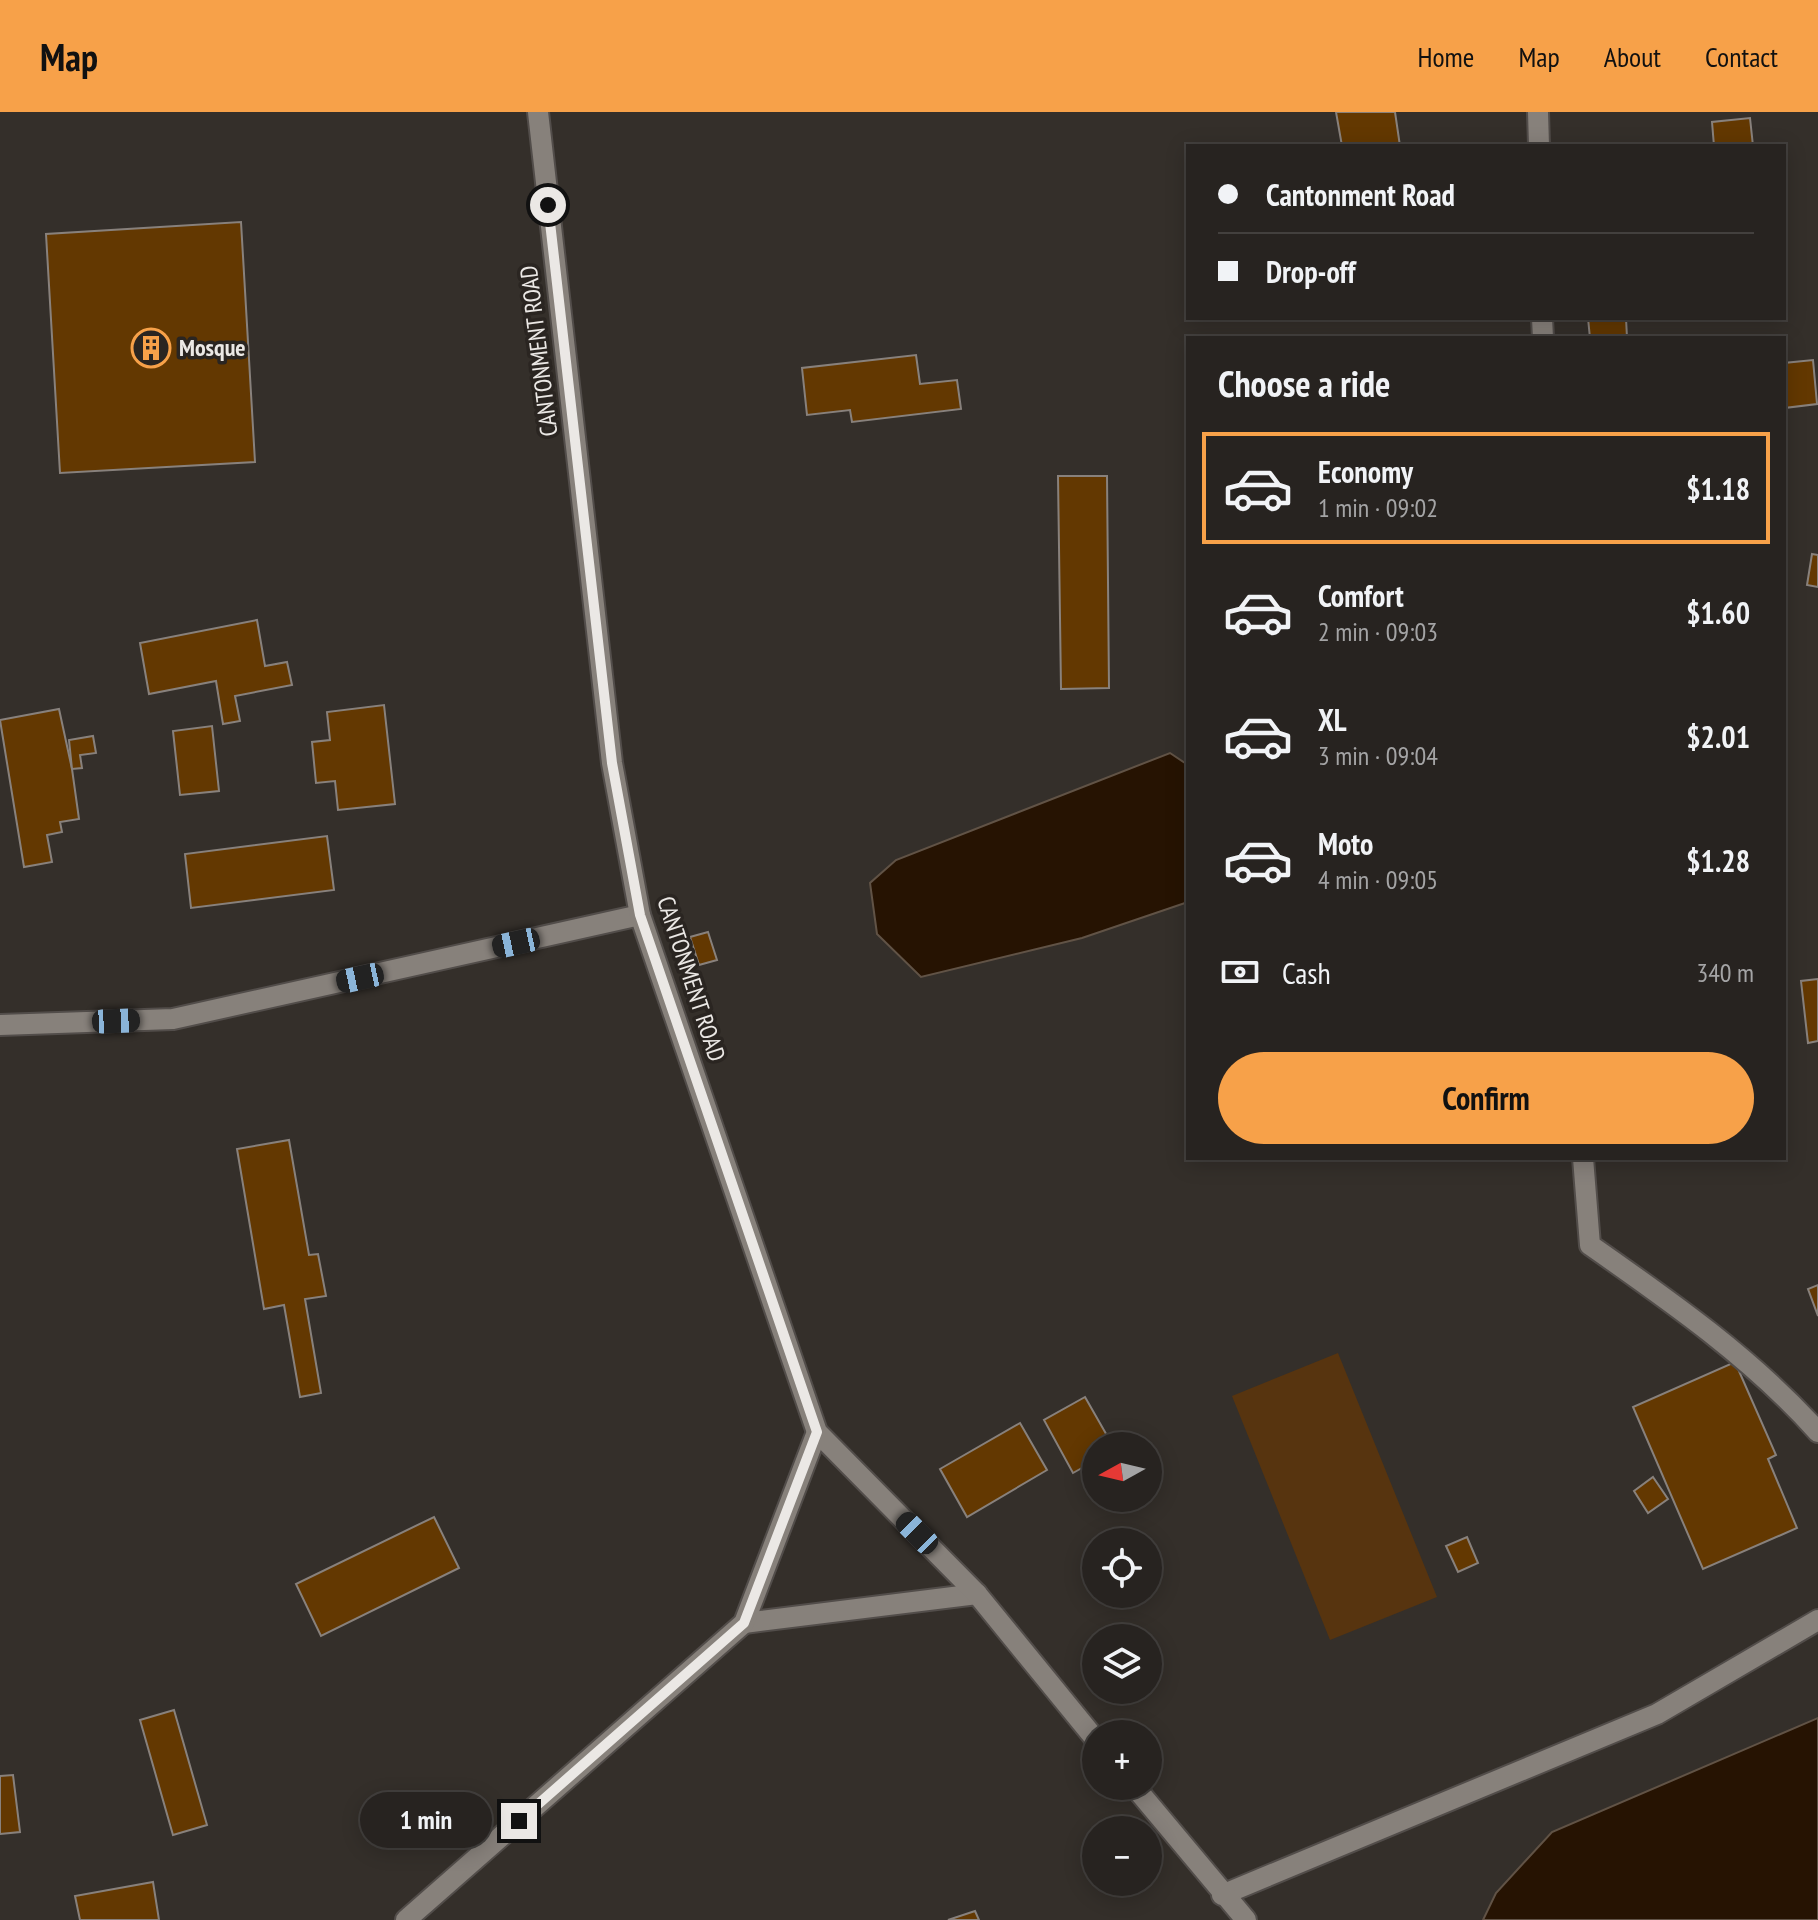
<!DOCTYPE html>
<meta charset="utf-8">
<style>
body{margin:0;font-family:"PT Sans Narrow",sans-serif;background:#332f2d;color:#f1f3f6;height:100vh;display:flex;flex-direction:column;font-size:30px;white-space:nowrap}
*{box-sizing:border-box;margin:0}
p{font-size:26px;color:#a4a4a5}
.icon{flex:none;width:44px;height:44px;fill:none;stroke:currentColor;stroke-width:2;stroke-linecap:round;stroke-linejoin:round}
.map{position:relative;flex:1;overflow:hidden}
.panel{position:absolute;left:1186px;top:224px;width:600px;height:824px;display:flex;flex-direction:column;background:#272320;border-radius:0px;box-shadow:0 4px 20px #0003,0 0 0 2px #43403e}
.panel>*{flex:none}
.top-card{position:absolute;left:1186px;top:32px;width:600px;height:176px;border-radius:0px;box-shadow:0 4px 20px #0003,0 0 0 2px #43403e;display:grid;align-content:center;height:176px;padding:0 32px;background:#272320}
.needle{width:52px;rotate:262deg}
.fabs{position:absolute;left:1082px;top:1320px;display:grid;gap:16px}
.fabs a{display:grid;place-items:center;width:80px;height:80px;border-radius:50%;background:#272320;box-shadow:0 4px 20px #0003,0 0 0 2px #43403e;font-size:40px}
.end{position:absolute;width:36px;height:36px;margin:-18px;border:10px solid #ebe8e5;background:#111;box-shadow:0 0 0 4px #111}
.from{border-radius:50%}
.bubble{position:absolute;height:56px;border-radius:28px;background:#272320;box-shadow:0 4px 20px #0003,0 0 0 2px #43403e;font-size:26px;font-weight:800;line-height:56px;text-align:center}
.car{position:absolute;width:24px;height:48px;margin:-24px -12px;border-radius:10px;box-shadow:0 0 6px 2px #0007;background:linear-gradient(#222 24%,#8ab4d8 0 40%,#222 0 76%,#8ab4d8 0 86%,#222 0)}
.top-card b{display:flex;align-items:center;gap:28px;height:76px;font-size:30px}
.top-card b+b{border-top:2px solid #43403e}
.top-card i{width:20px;height:20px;background:#f1f3f6}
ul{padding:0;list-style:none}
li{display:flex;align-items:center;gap:24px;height:112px;margin:0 16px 12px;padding:0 16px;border:4px solid transparent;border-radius:0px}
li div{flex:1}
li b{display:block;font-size:30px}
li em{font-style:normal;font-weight:800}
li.active{border-color:#f7a149}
li>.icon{width:72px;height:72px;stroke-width:1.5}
h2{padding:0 32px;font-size:36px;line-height:96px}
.pay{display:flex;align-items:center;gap:20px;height:88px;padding:0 32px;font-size:30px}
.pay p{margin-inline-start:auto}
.cta{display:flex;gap:16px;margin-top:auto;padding:16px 32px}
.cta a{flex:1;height:92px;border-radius:48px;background:#f7a149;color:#111;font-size:32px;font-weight:800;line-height:92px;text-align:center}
header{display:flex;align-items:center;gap:48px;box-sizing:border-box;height:112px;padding:0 40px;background:#f7a149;color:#111}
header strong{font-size:38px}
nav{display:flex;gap:44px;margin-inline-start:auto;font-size:28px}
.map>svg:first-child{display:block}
.green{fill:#57340f}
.water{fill:#261302;stroke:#615346;stroke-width:2}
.building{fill:#633801;stroke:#88817c;stroke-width:2}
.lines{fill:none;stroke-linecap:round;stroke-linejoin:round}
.street-casing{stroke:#524d4a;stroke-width:24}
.secondary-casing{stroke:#524d4a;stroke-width:24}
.street{stroke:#87817b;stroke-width:20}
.secondary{stroke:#87817b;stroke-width:20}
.route{stroke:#ebe8e5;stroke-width:10}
.labels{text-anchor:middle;stroke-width:7;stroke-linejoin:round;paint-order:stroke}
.poi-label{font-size:24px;font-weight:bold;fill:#ebe8e5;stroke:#2a2521;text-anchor:start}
.street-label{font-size:24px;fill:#ebe8e5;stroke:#2a2521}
</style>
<header>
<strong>Map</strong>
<nav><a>Home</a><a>Map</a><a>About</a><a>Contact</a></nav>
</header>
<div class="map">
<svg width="1818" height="1808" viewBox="0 0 1818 1808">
<rect width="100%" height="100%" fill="#342f2a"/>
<!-- green -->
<polygon class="green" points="1338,1241 1437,1485 1330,1528 1232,1284"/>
<!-- water -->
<g class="water">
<polygon points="1170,641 1188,653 1188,790 1082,826 921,865 877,822 870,771 896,748"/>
<polygon points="1818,1606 1818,1808 1483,1808 1496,1781 1552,1720"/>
</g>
<!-- building -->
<g class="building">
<polygon points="1336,0 1395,0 1400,34 1342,34"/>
<polygon points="1750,6 1753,34 1714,34 1712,10"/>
<polygon points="241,110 255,350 60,361 46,122"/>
<polygon points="1588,206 1626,206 1627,226 1590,226"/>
<polygon points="916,243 920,272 957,268 961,297 852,310 850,298 807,303 802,256"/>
<polygon points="1813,248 1817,292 1784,296 1784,251"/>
<polygon points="1058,364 1107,364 1109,576 1061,577"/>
<polygon points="1812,442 1818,443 1818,475 1807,473"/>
<polygon points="257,508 265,554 287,550 292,573 235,584 240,609 223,612 216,569 149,582 140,531"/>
<polygon points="384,593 395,692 338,698 335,669 316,671 312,630 330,628 327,600"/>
<polygon points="59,597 72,657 79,707 60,710 62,720 47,723 52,750 24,755 0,608"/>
<polygon points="212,614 219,679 180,683 173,619"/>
<polygon points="93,624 96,641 80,643 82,656 72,657 69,628"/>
<polygon points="327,724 334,778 191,796 185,742"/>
<polygon points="708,820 717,848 699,853 690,825"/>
<polygon points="1818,867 1818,929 1808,931 1801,869"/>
<polygon points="289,1028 309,1143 318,1142 326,1184 305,1187 321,1281 300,1285 284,1193 264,1197 237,1037"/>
<polygon points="1818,1173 1818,1204 1808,1177"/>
<polygon points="1735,1250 1776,1343 1768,1347 1797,1416 1703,1457 1633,1295"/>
<polygon points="1085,1285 1113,1334 1096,1334 1096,1348 1073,1361 1044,1308"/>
<polygon points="1020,1311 1047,1358 967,1405 940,1357"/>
<polygon points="1653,1365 1668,1387 1648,1401 1634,1379"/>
<polygon points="434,1405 459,1456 321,1524 296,1472"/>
<polygon points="1467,1425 1478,1451 1458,1460 1446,1434"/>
<polygon points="174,1598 207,1713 173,1723 140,1608"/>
<polygon points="13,1663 20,1720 0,1722 0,1664"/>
<polygon points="153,1770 159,1808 80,1808 75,1784"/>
<polygon points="975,1799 979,1808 948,1808"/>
</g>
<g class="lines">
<defs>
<g id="street">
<polyline points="1538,0 1539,34"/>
<polyline points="1542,206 1543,226"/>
<polyline points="0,913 173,907 640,803"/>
<path d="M 1583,1046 L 1590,1133 C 1670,1189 1753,1247 1818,1320"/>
<polyline points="744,1511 977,1482"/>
<polyline points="1222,1783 1657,1602 1818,1508"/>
<polyline points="406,1808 744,1511 817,1320"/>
</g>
<g id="secondary">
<polyline points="538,0 612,651 640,803 817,1320 977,1482 1096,1628"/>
<polyline points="1134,1674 1246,1808"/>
</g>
</defs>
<!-- street casing -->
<use href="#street" class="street-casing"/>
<!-- secondary casing -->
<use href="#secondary" class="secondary-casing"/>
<!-- street -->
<use href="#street" class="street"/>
<!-- secondary -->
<use href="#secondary" class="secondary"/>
</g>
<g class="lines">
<!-- route -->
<polyline class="route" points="519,1709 744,1511 817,1320 640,803 612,651 548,93"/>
</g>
<!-- icons -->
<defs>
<symbol id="building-ring" viewBox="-11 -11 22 22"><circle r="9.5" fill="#2a2521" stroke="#f7a149" stroke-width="1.5"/><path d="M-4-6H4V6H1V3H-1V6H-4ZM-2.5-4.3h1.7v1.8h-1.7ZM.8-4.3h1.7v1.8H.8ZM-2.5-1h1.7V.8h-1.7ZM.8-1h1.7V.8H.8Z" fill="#f7a149"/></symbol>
</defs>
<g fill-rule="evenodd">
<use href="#building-ring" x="129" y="214" width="44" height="44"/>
</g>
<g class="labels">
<!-- poi labels -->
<g class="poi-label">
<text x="179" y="244">Mosque</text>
</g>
<!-- street labels -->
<g class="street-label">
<text transform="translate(539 239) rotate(-97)" y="8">CANTONMENT ROAD</text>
<text transform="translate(691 867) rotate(72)" y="8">CANTONMENT ROAD</text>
</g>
</g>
</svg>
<div class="fabs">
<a><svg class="needle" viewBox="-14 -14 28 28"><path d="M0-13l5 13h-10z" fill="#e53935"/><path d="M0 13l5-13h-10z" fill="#a4a4a5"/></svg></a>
<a><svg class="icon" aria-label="locate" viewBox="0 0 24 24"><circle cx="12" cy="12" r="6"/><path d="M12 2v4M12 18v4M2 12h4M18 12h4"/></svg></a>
<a><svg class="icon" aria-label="layers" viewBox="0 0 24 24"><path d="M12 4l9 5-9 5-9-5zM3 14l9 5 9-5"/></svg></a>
<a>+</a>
<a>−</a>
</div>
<i class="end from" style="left:548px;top:93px"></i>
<i class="end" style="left:519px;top:1709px"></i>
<div class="bubble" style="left:360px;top:1680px;width:132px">1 min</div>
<i class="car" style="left:516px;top:831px;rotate:258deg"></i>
<i class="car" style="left:360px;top:866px;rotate:258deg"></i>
<i class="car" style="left:116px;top:909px;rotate:88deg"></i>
<i class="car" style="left:917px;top:1421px;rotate:315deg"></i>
<div class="top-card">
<b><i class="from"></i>Cantonment Road</b>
<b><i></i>Drop-off</b>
</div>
<section class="panel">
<h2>Choose a ride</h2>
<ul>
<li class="active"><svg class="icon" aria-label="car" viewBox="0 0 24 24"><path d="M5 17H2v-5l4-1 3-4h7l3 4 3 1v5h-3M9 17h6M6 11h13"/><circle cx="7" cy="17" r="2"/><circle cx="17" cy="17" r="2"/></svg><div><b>Economy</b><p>1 min · 09:02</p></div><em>$1.18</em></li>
<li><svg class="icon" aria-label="car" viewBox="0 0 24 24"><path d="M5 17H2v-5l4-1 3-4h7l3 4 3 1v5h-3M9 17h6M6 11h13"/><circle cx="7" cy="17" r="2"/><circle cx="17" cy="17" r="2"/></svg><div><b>Comfort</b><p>2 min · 09:03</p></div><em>$1.60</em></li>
<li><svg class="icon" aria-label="car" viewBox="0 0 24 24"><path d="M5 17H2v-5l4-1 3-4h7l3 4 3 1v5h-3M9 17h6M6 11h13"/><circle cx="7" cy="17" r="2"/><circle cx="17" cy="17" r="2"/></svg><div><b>XL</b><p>3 min · 09:04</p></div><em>$2.01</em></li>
<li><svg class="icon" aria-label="car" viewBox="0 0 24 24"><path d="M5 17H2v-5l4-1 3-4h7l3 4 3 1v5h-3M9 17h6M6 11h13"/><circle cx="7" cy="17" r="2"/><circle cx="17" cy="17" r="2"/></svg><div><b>Moto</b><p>4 min · 09:05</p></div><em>$1.28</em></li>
</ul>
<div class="pay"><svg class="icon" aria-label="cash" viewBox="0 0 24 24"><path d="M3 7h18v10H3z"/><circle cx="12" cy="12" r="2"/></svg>Cash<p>340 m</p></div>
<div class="cta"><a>Confirm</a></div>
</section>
</div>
